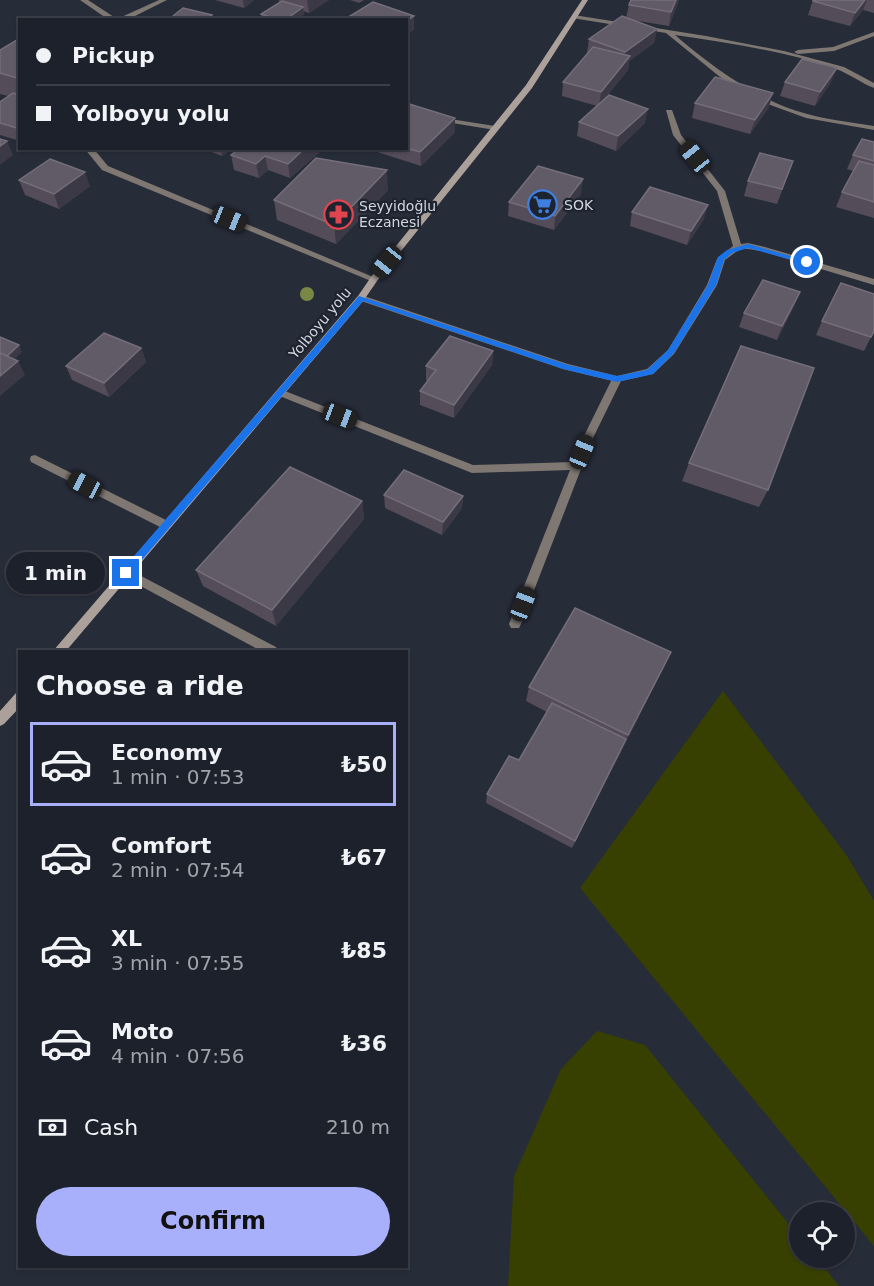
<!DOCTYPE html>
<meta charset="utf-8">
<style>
body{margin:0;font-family:"DejaVu Sans",sans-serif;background:#2a2e37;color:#f1f3f6;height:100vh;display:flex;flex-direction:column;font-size:22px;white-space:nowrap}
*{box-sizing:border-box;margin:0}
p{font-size:20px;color:#a0a3a9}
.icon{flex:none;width:33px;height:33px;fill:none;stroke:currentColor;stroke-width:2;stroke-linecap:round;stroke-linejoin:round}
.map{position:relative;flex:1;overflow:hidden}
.details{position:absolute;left:18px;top:650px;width:390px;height:618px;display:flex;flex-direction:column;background:#1d212b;border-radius:0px;box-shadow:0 2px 4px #0004,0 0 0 2px #3b3e47}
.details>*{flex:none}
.banner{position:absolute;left:18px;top:18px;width:390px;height:132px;border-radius:0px;box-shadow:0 2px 4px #0004,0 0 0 2px #3b3e47;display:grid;align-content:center;height:132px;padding:0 18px;background:#1d212b}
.fabs{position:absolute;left:789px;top:1202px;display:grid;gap:12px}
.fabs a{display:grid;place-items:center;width:66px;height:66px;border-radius:50%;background:#1d212b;box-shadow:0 2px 4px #0004,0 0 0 2px #3b3e47;font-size:30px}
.end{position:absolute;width:27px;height:27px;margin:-14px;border:8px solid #1a73e8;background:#fff;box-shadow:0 0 0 3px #fff}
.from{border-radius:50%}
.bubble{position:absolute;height:42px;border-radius:21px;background:#1d212b;box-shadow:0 2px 4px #0004,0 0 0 2px #3b3e47;font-size:20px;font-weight:700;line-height:42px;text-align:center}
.car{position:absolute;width:18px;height:36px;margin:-18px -9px;border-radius:8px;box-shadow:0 0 4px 2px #0007;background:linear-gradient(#222 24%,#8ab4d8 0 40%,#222 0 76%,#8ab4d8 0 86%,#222 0)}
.banner b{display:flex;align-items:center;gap:21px;height:57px;font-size:22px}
.banner b+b{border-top:2px solid #3b3e47}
.banner i{width:15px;height:15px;background:#f1f3f6}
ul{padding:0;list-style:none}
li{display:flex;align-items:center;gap:18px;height:84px;margin:0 12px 9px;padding:0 6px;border:3px solid transparent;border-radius:0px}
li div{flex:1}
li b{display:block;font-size:22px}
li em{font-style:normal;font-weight:700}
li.current{border-color:#a8b0fc}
li>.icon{width:54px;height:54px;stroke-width:1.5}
h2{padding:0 18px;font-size:27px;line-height:72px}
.pay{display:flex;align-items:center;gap:15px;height:66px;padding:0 18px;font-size:22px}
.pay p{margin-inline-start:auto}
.primary-button{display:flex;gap:12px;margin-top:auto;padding:12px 18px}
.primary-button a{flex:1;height:69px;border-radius:36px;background:#a8b0fc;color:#111;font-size:24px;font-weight:700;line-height:69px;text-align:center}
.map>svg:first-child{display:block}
.green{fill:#374001}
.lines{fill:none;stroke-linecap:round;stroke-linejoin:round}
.lane{fill:#7e7772;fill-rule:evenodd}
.street{fill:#7e7772;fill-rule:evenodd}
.secondary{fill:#aca19a;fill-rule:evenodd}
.tree{fill:#7a8846}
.wall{fill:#544c59}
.shaded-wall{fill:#3c3946}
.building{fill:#615b67;stroke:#736e7a;stroke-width:1.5}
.route{fill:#1a73e8}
.labels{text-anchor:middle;stroke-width:4.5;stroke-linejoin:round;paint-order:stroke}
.far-poi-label{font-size:14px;fill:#d2d6de;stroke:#1d232f;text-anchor:start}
.far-street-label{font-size:14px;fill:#d2d6de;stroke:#1d232f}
</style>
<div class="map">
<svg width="874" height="1286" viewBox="0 0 874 1286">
<rect width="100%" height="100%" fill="#272c39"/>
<!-- green -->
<g class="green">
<polygon points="723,691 847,856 874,901 874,1246 580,888"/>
<polygon points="597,1031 645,1045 799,1237 800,1257 816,1257 839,1286 508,1286 514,1176 561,1069"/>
</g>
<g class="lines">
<!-- lane -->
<g class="lane">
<polygon points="437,117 495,126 499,128 495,130 440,121 437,121"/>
<polygon points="617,376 622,379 593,438 521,624 519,628 511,628 509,624 570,470 472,473 277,395 276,393 277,391 285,391 473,465 573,462 583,438 612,379"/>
<polygon points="35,455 170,522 172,525 170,528 162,528 31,462 30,459 31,456"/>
<polygon points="126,568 276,647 278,651 261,651 122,576 120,573"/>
</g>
<!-- street -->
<g class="street">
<polygon points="80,0 88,0 117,19 159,0 167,0 127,20 109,20"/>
<path d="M 574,15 L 706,36 L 784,51 L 844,67 L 874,83 L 874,88 C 861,83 850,74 836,69 C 785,51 729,43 675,35 C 711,66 752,96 797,111 C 822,119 848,122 874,126 L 874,130 L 806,118 L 765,103 L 720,77 L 666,33 L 572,18 L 572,16 Z"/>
<polygon points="874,32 874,36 834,51 798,54 794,52 798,50 833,47"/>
<polygon points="666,110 672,110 681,135 725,191 741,244 748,243 765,247 874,279 874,285 761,251 748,249 740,249 725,260 717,285 674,354 653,374 617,382 563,369 358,300 356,298 361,295 568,364 617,376 647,369 668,350 707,285 717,259 733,246 717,191 673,135"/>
<polygon points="84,148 93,148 108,166 378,279 374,282 371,281 102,170"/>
</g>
<!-- secondary -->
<g class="secondary">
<polygon points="582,0 588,0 532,88 377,281 364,300 66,651 53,651 358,296 371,277 526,85"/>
<polygon points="20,692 20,707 4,724 0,726 0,711 16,693"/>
</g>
</g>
<!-- trees -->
<circle class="tree" cx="307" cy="294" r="7"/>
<!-- wall -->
<g class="wall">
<polygon points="215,0 254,0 244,8"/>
<polygon points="279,0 329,0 309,13 303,11 304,14 296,20 262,20 261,14 279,2"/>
<polygon points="350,0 364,0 359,3"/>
<polygon points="631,0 679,0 669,26 632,20 657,29 654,43 629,61 628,70 605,98 645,123 616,151 577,136 579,122 597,106 562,96 563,82 588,53 587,53 589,39 626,18 629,5"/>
<polygon points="813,0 874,0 874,13 863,10 850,26 808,15"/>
<polygon points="20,38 20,141 0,135 0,102 8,96 0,94 0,50"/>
<polygon points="785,82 831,82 815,106 780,96"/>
<polygon points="406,103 455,132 421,166 371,150 371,148 406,148"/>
<polygon points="695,103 769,107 750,134 692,118"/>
<polygon points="874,142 874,218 836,207 842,192 853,171 847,169 853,155"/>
<polygon points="201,148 233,148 222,156"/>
<polygon points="240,148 321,148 322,150 290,178 268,170 259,178 234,170 231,155"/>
<polygon points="793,161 777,204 744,196 748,181"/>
<polygon points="19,180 90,186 59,209 25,195"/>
<polygon points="388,190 336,244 277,220 274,200"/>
<polygon points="581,194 554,230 508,216 509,202"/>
<polygon points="632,212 704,219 687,245 630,226"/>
<polygon points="800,292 794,306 777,340 739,327 744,313"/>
<polygon points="822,321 874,331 864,351 816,335"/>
<polygon points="141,348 146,362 109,397 72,380 66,366"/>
<polygon points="493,351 492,365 454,418 420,405 420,391 428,381 426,380 426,366"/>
<polygon points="689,463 768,490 759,507 682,481"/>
<polygon points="384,495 463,496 462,508 442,535 385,508"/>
<polygon points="362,501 364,519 276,626 203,586 196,570"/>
<polygon points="664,667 572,848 486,803 487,794 519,760 547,712 526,701 529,687"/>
</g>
<!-- shaded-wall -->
<g class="shaded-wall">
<polygon points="243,0 254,0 244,8 243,1"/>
<polygon points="307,0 329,0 309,13"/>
<polygon points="676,0 679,0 669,26 671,12"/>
<polygon points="865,0 867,0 863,10 850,26 855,13"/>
<polygon points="303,7 304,14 296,20 285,20"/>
<polygon points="414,16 414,30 406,35 406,21"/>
<polygon points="657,29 654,43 629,61 628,70 599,106 601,92 623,66 625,52"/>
<polygon points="837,68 831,82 815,106 820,92"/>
<polygon points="773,93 769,107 750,134 755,120"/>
<polygon points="648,109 645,123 616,151 618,136"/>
<polygon points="455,118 455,132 421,166 420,152"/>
<polygon points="7,141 13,155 0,165 0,146"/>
<polygon points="221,148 233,148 222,156"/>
<polygon points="305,148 321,148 322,150 290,178 288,164"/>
<polygon points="265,156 268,170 259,178 256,164"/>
<polygon points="387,170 388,190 336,244 334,225"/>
<polygon points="85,172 90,186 59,209 54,194"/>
<polygon points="583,179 581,194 554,230 555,216"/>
<polygon points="708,205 704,219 687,245 691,231"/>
<polygon points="800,292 794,306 777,340 782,326"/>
<polygon points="19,345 22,352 7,367 3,359"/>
<polygon points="141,348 146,362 109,397 104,383"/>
<polygon points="493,351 492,365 454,418 454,405"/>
<polygon points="18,361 25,375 0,396 0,376"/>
<polygon points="463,496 462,508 442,535 443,522"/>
<polygon points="362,501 364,519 276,626 272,610"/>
<polygon points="671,652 664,667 572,848 628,735"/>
</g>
<!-- building -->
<g class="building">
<polygon points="631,0 676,0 671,12 629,5"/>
<polygon points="813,0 865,0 855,13 813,1"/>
<polygon points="282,1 303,7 285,20 278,20 261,14"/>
<polygon points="373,2 414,16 406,21 406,20 345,19"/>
<polygon points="183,8 212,15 206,20 168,20"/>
<polygon points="622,16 657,29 625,52 589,39"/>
<polygon points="20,38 20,79 0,73 0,50"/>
<polygon points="593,47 630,56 601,92 563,82"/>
<polygon points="802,59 837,68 820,92 785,82"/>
<polygon points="715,77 773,93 755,120 695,103"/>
<polygon points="13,93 20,95 20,129 0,123 0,102"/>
<polygon points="609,95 648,109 618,136 579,122"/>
<polygon points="406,103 455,118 420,152 406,148"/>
<polygon points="0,139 7,141 0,146"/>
<polygon points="862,139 874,142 874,161 853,155"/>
<polygon points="240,148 305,148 288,164 265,156 256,164 231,155"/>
<polygon points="760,153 793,161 782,189 748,181"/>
<polygon points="316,158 387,170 334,225 274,200"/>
<polygon points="50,159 85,172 54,194 19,180"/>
<polygon points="859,161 874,165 874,202 842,192"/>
<polygon points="538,166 583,179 555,216 509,202"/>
<polygon points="650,187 708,205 691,231 632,212"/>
<polygon points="763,280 800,292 782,326 744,313"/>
<polygon points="841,283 874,294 874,331 871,337 822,321"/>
<polygon points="104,333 141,348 104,383 66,366"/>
<polygon points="450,336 493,351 454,405 420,391 436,370 426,366"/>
<polygon points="0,337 19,345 7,356 0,353"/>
<polygon points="741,346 814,368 768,490 689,463"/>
<polygon points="0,353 18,361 0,376"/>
<polygon points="290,467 362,501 272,610 196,570"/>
<polygon points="404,470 463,496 443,522 384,495"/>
<polygon points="575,608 671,652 628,735 529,687"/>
<polygon points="552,703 626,739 575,841 487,794 509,756 519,760"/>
</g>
<!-- route -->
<polygon class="route" points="748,244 811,262 807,264 748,248 732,253 724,260 716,285 674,353 653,374 617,382 563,369 363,301 129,575 122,575 122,570 359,296 568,365 617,376 647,370 668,350 708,285 718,257 727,250"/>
<!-- icons -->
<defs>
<symbol id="supermarket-ring" viewBox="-11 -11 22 22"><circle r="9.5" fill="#1d232f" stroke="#3f7fe0" stroke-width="1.5"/><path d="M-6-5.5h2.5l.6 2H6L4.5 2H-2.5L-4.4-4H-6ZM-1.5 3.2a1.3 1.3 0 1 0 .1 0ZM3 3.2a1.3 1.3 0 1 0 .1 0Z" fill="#3f7fe0"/></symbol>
<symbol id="pharmacy-ring" viewBox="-11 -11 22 22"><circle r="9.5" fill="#1d232f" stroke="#e0444e" stroke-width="1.5"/><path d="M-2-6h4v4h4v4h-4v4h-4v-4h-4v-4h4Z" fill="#e0444e"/></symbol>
</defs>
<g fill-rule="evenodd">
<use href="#supermarket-ring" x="526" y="188" width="33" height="33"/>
<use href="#pharmacy-ring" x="322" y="198" width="33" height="33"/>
</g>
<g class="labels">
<!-- far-poi labels -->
<g class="far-poi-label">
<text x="564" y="210">SOK</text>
<text x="359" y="211">Seyyidoğlu<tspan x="359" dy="16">Eczanesi</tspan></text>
</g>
<!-- far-street labels -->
<g class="far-street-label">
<text transform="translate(320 323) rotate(-50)" y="5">Yolboyu yolu</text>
</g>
</g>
</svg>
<div class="fabs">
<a><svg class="icon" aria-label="locate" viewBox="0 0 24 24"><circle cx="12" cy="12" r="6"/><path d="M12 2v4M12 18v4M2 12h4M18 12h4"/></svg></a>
</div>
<i class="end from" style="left:807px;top:262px"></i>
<i class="end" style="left:126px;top:573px"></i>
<div class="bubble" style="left:6px;top:552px;width:99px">1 min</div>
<i class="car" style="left:695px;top:157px;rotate:321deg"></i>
<i class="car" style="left:229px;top:219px;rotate:112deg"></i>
<i class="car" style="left:387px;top:262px;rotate:219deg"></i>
<i class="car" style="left:340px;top:416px;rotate:111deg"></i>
<i class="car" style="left:582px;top:452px;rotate:22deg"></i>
<i class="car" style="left:85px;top:485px;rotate:298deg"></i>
<i class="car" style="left:523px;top:604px;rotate:21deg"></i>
<div class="banner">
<b><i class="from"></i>Pickup</b>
<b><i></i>Yolboyu yolu</b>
</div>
<section class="details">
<h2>Choose a ride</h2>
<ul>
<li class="current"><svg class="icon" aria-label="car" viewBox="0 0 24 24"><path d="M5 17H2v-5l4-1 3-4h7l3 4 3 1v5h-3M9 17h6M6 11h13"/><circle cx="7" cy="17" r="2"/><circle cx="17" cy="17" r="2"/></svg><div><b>Economy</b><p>1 min · 07:53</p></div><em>₺50</em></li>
<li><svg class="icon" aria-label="car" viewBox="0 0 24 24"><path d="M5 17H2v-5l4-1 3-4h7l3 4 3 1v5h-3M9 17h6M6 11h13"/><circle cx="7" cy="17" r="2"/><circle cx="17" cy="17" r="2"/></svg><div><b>Comfort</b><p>2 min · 07:54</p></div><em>₺67</em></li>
<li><svg class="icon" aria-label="car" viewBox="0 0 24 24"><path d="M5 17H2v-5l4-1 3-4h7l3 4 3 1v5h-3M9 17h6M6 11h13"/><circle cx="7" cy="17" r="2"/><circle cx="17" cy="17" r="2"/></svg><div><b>XL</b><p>3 min · 07:55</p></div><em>₺85</em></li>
<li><svg class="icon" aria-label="car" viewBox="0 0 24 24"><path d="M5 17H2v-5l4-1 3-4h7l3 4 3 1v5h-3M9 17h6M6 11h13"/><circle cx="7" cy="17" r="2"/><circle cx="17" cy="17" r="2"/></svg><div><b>Moto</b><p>4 min · 07:56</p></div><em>₺36</em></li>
</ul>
<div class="pay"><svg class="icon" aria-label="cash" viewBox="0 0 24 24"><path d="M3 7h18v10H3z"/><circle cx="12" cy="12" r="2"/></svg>Cash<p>210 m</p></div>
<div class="primary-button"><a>Confirm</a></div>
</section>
</div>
